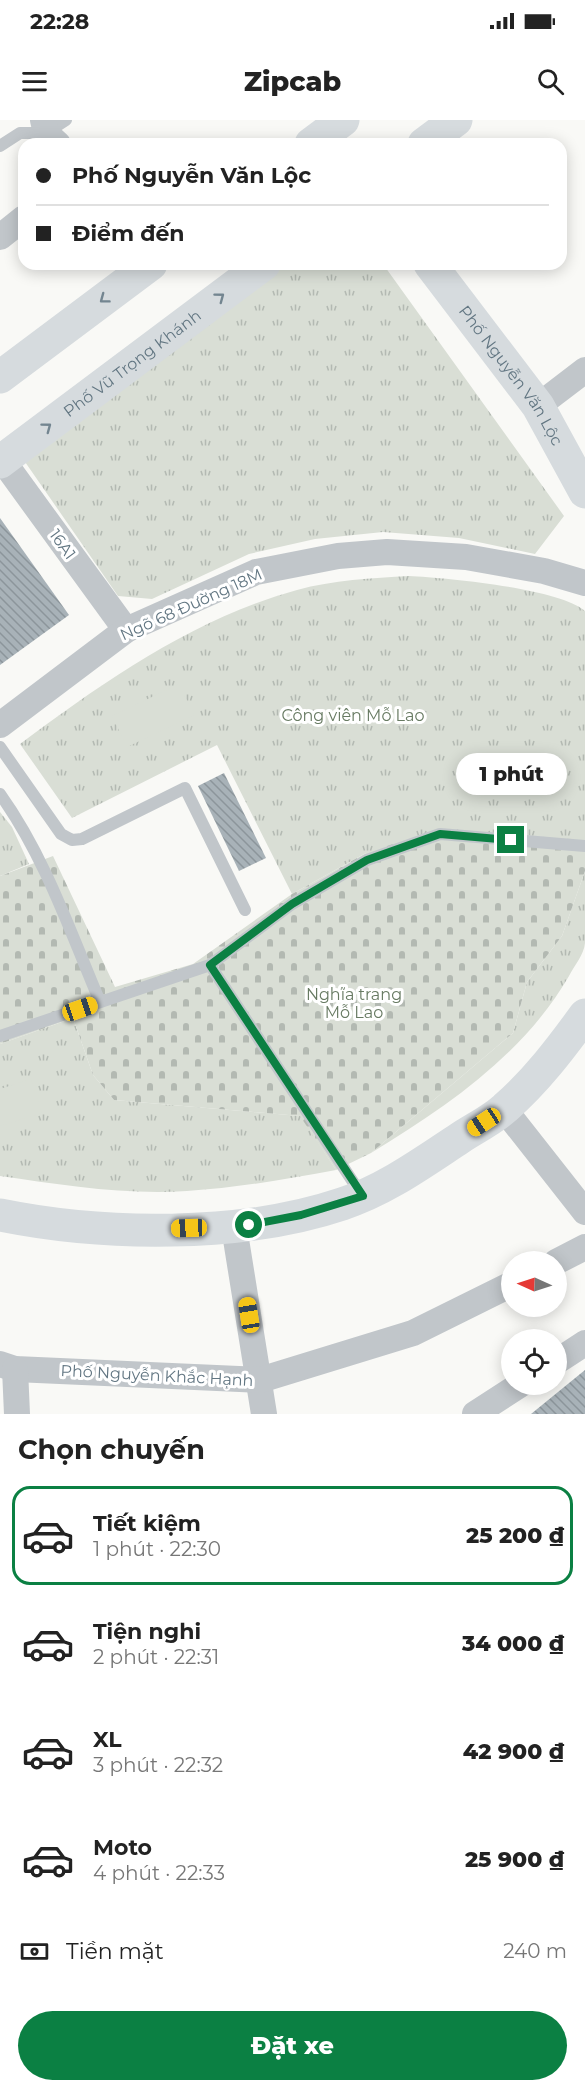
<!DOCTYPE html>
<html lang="vi">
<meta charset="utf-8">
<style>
body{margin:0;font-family:Montserrat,sans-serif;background:#f2f2f2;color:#222;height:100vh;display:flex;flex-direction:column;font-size:22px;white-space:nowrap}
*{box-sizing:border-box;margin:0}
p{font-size:20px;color:#767676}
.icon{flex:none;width:33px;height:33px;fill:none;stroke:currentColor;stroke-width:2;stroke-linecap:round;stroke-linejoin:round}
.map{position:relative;height:1294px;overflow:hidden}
.drawer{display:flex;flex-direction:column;background:#fff;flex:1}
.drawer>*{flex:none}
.guide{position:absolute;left:18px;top:18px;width:549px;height:132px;border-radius:18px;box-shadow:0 3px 15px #0003;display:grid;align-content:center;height:132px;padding:0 18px;background:#fff}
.needle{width:39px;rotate:273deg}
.fabs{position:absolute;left:501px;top:1131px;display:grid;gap:12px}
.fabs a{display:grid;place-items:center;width:66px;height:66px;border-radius:50%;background:#fff;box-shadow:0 3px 15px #0003;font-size:30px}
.end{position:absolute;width:27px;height:27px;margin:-14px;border:8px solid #0b8043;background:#fff;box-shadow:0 0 0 3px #fff}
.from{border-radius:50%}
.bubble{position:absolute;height:42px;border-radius:21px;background:#fff;box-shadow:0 3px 15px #0003;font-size:20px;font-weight:800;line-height:42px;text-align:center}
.car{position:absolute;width:18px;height:36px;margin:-18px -9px;border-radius:8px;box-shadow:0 0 4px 2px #0007;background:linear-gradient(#f5c518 24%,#345 0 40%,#f5c518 0 76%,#345 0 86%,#f5c518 0)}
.guide b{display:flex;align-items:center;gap:21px;height:57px;font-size:22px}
.guide b+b{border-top:2px solid #e0e0e0}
.guide i{width:15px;height:15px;background:#222}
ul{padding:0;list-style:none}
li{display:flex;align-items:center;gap:18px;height:99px;margin:0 12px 9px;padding:0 6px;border:3px solid transparent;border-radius:18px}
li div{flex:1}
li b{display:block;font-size:22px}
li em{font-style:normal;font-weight:800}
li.current{border-color:#0b8043}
li>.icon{width:54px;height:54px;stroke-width:1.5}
h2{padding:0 18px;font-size:27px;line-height:72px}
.pay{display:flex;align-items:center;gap:15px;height:66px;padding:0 18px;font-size:22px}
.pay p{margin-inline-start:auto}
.cta{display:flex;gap:12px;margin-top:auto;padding:12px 18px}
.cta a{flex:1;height:69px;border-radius:36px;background:#0b8043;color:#fff;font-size:24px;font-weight:800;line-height:69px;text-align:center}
.status{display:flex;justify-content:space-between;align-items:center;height:42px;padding:0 30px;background:#fff;direction:ltr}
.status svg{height:16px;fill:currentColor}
header{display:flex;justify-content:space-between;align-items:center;height:78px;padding:0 18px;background:#fff;font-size:27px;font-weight:800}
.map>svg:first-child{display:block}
.grass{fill:url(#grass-tufts)}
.cemetery{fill:url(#cemetery-stones)}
.pitch{fill:#d9ded5}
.building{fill:url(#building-back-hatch)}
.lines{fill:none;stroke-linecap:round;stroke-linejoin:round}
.lane{stroke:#c1c6ca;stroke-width:12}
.street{stroke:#c1c6ca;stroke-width:26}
.secondary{stroke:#d6dbde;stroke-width:33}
.oneway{stroke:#738590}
.route{stroke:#0b8043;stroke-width:8}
.labels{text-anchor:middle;stroke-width:6;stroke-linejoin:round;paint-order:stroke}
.street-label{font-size:16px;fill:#627682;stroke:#fff}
.park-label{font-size:16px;fill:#677a62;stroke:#fff}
</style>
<div class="status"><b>22:28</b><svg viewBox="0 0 49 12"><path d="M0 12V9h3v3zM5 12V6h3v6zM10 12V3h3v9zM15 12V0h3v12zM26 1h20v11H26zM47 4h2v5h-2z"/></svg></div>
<header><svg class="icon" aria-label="menu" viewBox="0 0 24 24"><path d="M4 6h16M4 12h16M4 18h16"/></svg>Zipcab<svg class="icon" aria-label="search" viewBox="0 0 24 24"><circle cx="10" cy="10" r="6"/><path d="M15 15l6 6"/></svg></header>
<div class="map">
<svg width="585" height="1294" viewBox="0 0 585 1294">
<defs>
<pattern id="grass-tufts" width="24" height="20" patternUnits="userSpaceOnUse" patternTransform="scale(1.5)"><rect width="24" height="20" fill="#d9ded5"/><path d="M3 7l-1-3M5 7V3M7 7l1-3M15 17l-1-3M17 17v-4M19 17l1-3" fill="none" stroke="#b3b9b2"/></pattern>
<pattern id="cemetery-stones" width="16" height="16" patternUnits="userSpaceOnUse" patternTransform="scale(1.5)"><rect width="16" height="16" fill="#d9ded5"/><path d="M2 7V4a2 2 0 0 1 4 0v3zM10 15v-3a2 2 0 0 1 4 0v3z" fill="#b3b9b2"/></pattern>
<pattern id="building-back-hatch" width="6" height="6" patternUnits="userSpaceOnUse" patternTransform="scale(1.5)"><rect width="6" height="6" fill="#a8b2b8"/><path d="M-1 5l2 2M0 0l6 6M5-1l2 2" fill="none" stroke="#8c959b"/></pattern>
</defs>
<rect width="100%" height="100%" fill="#f9f9f6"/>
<!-- grass -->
<g class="grass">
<polygon points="284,144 383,144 564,396 535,434 459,418 383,412 315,419 249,434 152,479 118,476 23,339"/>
<path d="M 409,456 C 447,458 558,468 585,491 L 585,720 L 366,733 L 292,774 L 217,625 L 72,698 L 20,624 C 105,561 193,499 297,470 C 333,460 372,458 409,456 Z"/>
<polygon points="0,692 12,707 29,744 0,756"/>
<path d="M 585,751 C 585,774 585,800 585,823 C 584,835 574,846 569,856 C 523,935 448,986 371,1033 L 513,913 L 527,862 L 562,816 Z"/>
<path d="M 73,898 L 93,955 L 114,980 L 301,996 L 336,1050 C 287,1059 237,1068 187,1071 C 124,1075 62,1065 0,1056 L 0,924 Z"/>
</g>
<!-- cemetery -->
<polygon class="cemetery" points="438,709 585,720 585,751 562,816 527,862 513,913 371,1033 336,1050 300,996 114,980 93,955 73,898 0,924 0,756 53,736 115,867 193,844 292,774 366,733"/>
<!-- pitch -->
<g class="pitch">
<polygon points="179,564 194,595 127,627 112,596"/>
<polygon points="31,959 42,993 0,1006 0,969"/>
</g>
<!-- building -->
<g class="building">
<polygon points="0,398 69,495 0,545"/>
<polygon points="224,653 266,738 239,751 198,666"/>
<polygon points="585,1250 585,1294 531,1294"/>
</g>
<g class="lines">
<!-- lane -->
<g class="lane">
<polyline points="0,26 20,13 46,13 66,0"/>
<polyline points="0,627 61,714 72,720 82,719 185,668 245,790"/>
<path d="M 0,674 C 45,737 70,811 100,882"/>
<polyline points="210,845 361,1074"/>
<polyline points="0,916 210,845 292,784 367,740 440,714 585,726"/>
</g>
<!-- street -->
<g class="street">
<polyline points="43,0 46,13 58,24"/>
<polyline points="0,117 24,98"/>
<polyline points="538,286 585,250"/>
<polyline points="0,337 126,510"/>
<polyline points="0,605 126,510 256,452 338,436 387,432 466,437 544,451 585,463"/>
<polyline points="504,989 585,1092"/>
<polyline points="234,1107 264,1294"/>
<polyline points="556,1142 585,1127"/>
<polyline points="556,1242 585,1223"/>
<polyline points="0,1244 15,1249 260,1260 413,1213 512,1164"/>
<polyline points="15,1249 17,1294"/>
<polyline points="475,1294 521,1264"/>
</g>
<!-- secondary -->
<g class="secondary">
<polyline points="311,24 343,0"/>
<polyline points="424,24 456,0"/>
<path id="s1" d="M 430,144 L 538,286 L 585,372"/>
<polyline points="0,257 151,144"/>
<path id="s2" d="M 0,342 L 264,144"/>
<path d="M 0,1095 C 103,1116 241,1118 342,1084 C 385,1070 422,1043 460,1018 C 475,1008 492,1000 505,988 C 536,961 561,928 585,895"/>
</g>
</g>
<!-- one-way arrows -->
<defs><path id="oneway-chevron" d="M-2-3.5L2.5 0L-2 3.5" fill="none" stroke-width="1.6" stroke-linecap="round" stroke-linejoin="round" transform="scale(1.5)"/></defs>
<g class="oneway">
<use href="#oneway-chevron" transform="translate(220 177) rotate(-37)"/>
<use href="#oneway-chevron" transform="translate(104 179) rotate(143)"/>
<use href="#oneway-chevron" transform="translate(47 307) rotate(-37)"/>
</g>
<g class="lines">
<!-- route -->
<polyline class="route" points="249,1105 301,1095 363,1076 210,845 292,784 367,740 440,714 511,720"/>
</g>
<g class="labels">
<!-- street labels -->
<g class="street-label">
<text dy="6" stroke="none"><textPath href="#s2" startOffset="165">Phố Vũ Trọng Khánh</textPath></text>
<text dy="6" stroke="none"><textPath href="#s1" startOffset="138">Phố Nguyễn Văn Lộc</textPath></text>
<text transform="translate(63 424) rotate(54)" y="6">16A1</text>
<text transform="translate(191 484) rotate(-24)" y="6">Ngõ 68 Đường 18M</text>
<text transform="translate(157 1255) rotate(3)" y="6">Phố Nguyễn Khắc Hạnh</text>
</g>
<!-- park labels -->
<g class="park-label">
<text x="353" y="601">Công viên Mỗ Lao</text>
<text x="354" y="880">Nghĩa trang<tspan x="354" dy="18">Mỗ Lao</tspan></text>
</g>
</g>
</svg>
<div class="fabs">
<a><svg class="needle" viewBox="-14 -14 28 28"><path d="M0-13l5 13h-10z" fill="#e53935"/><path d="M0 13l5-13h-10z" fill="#767676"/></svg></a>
<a><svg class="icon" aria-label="locate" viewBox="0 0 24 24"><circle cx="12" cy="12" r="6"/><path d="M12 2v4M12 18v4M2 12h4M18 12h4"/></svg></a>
</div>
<i class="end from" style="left:249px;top:1105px"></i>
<i class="end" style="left:511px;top:720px"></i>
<div class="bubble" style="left:456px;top:633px;width:111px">1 phút</div>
<i class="car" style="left:80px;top:889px;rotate:71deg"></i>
<i class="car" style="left:484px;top:1002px;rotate:237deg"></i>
<i class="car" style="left:189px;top:1108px;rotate:268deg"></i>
<i class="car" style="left:249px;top:1195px;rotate:351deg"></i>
<div class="guide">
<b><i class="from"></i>Phố Nguyễn Văn Lộc</b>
<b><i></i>Điểm đến</b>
</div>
</div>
<section class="drawer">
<h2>Chọn chuyến</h2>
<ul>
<li class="current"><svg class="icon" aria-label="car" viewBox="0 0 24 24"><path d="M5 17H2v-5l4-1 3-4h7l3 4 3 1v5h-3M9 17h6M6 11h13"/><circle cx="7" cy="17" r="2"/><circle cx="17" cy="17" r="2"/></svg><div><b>Tiết kiệm</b><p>1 phút · 22:30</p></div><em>25 200 ₫</em></li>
<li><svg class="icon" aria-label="car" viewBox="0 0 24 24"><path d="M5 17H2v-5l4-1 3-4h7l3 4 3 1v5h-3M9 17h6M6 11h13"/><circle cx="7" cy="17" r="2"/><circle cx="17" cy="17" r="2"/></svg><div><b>Tiện nghi</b><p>2 phút · 22:31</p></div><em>34 000 ₫</em></li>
<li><svg class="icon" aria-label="car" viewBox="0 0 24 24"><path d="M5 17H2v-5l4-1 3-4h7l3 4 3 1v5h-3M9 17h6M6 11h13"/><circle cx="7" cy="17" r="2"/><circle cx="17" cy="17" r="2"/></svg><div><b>XL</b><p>3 phút · 22:32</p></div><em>42 900 ₫</em></li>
<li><svg class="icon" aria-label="car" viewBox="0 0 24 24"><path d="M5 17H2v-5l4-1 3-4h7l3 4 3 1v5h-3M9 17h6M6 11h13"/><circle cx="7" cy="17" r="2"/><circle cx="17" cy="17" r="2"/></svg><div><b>Moto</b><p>4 phút · 22:33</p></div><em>25 900 ₫</em></li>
</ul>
<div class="pay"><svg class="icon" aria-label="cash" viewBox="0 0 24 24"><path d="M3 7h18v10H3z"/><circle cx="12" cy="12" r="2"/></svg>Tiền mặt<p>240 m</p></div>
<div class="cta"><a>Đặt xe</a></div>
</section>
